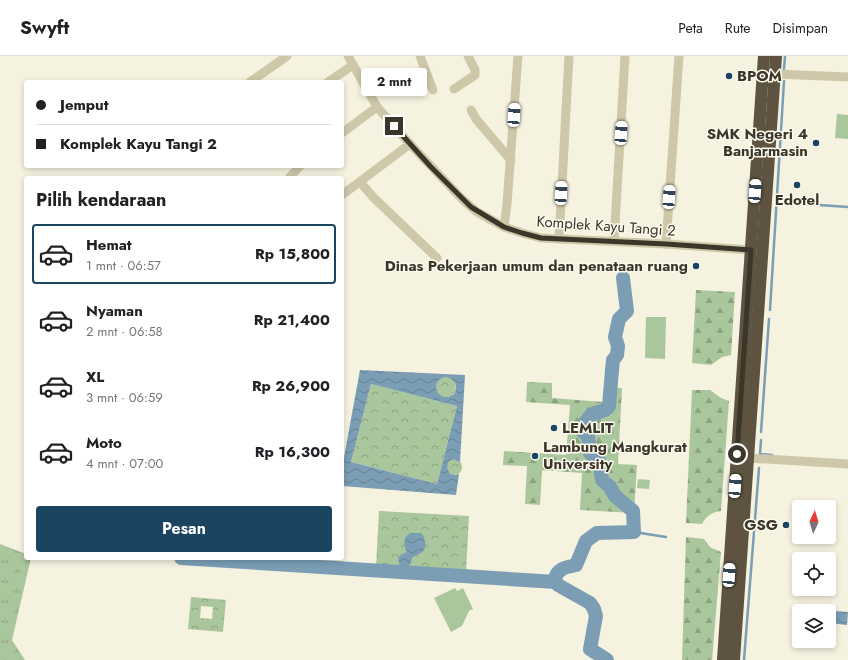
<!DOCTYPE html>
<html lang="id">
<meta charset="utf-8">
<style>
body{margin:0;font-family:Jost,sans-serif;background:#f2f2f2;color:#202124;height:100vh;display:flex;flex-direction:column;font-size:15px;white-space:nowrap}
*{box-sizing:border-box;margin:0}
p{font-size:13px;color:#757577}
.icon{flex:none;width:22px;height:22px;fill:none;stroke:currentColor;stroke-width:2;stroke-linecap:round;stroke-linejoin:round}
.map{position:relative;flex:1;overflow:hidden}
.details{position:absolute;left:24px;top:120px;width:320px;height:384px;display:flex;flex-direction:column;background:#fff;border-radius:4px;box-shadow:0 2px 6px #0003}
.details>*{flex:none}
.banner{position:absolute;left:24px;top:24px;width:320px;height:88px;border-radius:4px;box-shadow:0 2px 6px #0003;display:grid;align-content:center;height:88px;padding:0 12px;background:#fff}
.needle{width:26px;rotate:4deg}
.fabs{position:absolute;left:792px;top:444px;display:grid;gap:8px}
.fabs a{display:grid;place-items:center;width:44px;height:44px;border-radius:4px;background:#fff;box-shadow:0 2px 6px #0003;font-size:20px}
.end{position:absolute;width:18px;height:18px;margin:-9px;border:5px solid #3b352a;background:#fff;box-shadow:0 0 0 2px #fff}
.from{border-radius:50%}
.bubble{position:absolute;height:28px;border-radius:4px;background:#fff;box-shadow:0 2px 6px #0003;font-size:13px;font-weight:700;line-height:28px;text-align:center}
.car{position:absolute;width:12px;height:24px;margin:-12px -6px;border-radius:5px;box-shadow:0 0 3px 1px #0007;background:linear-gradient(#fff 24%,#345 0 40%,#fff 0 76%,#345 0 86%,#fff 0)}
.banner b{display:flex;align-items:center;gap:14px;height:38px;font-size:15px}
.banner b+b{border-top:1px solid #e0e0e0}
.banner i{width:10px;height:10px;background:#202124}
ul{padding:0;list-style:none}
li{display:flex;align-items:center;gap:12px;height:60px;margin:0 8px 6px;padding:0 4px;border:2px solid transparent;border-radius:4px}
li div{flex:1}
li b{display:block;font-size:15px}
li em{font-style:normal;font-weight:700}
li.selected{border-color:#1b4461}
li>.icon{width:36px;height:36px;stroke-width:1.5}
h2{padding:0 12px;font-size:18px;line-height:48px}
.action{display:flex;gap:8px;margin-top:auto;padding:8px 12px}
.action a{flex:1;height:46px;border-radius:4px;background:#1b4461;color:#fff;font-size:16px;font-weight:700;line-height:46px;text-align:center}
header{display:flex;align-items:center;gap:24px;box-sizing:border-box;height:56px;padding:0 20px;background:#fff;border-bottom:1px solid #e0e0e0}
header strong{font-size:19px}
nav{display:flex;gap:22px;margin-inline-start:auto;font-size:14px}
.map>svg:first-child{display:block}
.grass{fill:url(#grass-tufts)}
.forest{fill:url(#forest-firs)}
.park{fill:url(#park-crowns);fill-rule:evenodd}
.garden{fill:#aac69d}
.water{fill:url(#water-waves);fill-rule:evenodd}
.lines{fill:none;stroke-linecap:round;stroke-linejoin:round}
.stream{stroke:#7b9eb5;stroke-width:2.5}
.river{stroke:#7b9eb5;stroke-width:14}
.minor{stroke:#cfc7a9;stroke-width:9}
.highway{stroke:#5d5340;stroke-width:12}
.route{stroke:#3b352a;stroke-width:5}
.poi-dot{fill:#1b4461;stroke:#fcfaec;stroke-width:1.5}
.labels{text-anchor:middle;stroke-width:3;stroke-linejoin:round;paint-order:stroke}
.poi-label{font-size:15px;font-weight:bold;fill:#3b352a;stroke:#fcfaec;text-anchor:start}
.street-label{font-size:15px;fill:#3b352a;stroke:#fcfaec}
</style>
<header>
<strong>Swyft</strong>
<nav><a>Peta</a><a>Rute</a><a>Disimpan</a></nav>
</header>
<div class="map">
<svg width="848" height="604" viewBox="0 0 848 604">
<defs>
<pattern id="grass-tufts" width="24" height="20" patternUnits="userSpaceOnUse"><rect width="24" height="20" fill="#aac69d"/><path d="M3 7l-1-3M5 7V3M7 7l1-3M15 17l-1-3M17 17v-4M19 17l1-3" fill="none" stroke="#8ca280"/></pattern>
<pattern id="forest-firs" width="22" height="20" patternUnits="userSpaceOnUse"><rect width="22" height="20" fill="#aac69d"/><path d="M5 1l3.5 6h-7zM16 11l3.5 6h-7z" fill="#8ca280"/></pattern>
<pattern id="park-crowns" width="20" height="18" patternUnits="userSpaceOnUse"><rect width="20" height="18" fill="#aac69d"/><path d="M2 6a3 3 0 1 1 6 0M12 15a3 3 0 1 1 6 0" fill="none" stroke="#8ca280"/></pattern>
<pattern id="water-waves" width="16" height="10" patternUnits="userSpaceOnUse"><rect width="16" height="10" fill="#7b9eb5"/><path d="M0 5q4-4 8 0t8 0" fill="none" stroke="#668293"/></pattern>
</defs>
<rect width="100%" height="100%" fill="#f5f2df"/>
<!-- grass -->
<polygon class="grass" points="0,488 26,498 26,502 31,502 12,584 25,604 0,604"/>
<!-- forest -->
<g class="forest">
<polygon points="696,234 735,236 731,299 722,301 711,309 692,307"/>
<polygon points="527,326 552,327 552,342 603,346 604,331 622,332 618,408 637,409 634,457 580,454 582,417 542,414 540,449 525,448 527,410 503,409 504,395 566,399 570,349 526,346"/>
<path d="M 692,334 L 710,334 L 721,342 L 729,345 L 721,455 C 712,456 706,460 702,468 L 686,467 Z"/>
<polygon points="686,481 704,483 710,491 721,496 712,604 682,604"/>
</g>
<!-- park -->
<g class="park">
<circle cx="446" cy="331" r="10"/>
<polygon points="371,328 457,350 437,428 351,406"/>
<circle cx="454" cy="411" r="8"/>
<polygon points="379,455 469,460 466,516 376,511"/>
<path d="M 191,541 L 226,544 L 223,576 L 188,573 ZM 201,550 L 213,551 L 212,563 L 200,562 Z"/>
</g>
<!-- garden -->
<g class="garden">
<polygon points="837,58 848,59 848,83 835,82"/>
<polygon points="646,261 666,261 665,303 645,302"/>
<polygon points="638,423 650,424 649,433 637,432"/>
<polygon points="455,532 457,535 463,532 473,553 469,555 462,570 451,576 434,542"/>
</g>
<!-- water -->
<g class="water">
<path d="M 360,314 L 465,319 L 460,406 L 453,403 L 448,406 L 447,412 L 450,418 L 455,419 L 459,418 L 456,439 L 342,430 L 342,412 ZM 446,321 C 455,323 459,330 454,338 C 439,349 427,325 446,321 ZM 371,328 L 457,350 L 437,428 L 351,406 Z"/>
<path d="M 411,477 L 421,477 C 424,480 424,482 425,486 C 427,497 419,497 412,502 C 411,507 410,510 406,510 L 404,513 L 400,513 C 400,502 393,501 407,496 C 403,489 403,480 411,477 Z"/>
<polygon points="822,554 848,556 847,569 829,567 829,555"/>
</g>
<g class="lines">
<!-- stream -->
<g class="stream">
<polyline points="784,13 785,0"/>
<polyline points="777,146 848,151"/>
<polyline points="770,254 784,25"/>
<polyline points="761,376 769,263"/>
<polyline points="761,384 760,398 772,399"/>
<polyline points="634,476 666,481"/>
<polyline points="744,604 759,412"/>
</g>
<!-- river -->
<g class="river">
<polyline points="181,502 556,526"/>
<path d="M 607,604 L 590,593 L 596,560 L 594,553 L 590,547 L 558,529 L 555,524 C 556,513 566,511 576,509 L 586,485 L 597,477 L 634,476 L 633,455 L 615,440 L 610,431 L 602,424 L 599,405 L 590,397 L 588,380 L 583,376 L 582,370 L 592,358 L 605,354 L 609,350 L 612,314 L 613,304 L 617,299 L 618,290 L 615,281 L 619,263 L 627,255 L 623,222"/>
</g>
<!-- minor -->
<g class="minor">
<polyline points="348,0 377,51 410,88 463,144 477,156 504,171 522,177 541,182 666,188 751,194"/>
<polyline points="420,0 433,34"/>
<polyline points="775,18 848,21"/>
<polyline points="250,26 287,0"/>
<polyline points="328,26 353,9"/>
<polyline points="454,33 475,19 475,14 468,0"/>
<polyline points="471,54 476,63 511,104"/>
<polyline points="342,77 377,51"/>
<polyline points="289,122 300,110"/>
<polyline points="360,126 374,142 437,202"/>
<polyline points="342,139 410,88"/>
<polyline points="504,171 507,148 518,0"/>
<polyline points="559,183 569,0"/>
<polyline points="614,185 625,0"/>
<polyline points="666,188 679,0"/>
<polyline points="748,402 848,408"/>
</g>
<!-- highway -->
<g class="highway">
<polyline points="723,604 764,0"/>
<polyline points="734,604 776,0"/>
</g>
</g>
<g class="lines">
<!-- route -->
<polyline class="route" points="394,70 431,111 471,151 504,171 522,177 541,182 666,188 751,194 737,398"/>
</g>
<!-- markers -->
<g class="poi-dot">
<circle cx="729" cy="20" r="4"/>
<circle cx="816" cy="87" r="4"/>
<circle cx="797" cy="129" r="4"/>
<circle cx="696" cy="210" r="4"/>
<circle cx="554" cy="372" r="4"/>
<circle cx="535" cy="400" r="4"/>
<circle cx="786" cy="469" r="4"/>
</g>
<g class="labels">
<!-- poi labels -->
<g class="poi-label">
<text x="737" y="25">BPOM</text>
<text x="808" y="83" text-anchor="end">SMK Negeri 4<tspan x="808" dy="17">Banjarmasin</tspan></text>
<text x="797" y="149" text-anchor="middle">Edotel</text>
<text x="688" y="215" text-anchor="end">Dinas Pekerjaan umum dan penataan ruang</text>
<text x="562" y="377">LEMLIT</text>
<text x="543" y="396">Lambung Mangkurat<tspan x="543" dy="17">University</tspan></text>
<text x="778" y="474" text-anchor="end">GSG</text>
</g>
<!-- street labels -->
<g class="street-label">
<text transform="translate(606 170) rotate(4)" y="5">Komplek Kayu Tangi 2</text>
</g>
</g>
</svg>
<div class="fabs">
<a><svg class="needle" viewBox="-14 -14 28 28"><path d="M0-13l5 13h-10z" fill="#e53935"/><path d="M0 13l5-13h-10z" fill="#757577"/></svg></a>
<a><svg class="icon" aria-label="locate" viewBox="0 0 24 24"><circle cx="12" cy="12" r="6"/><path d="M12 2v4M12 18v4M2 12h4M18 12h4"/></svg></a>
<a><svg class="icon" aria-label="layers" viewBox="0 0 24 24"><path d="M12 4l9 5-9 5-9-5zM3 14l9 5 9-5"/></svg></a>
</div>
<i class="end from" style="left:737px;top:398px"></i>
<i class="end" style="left:394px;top:70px"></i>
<div class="bubble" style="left:361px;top:12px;width:66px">2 mnt</div>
<i class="car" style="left:514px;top:59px;rotate:4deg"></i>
<i class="car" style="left:621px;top:77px;rotate:4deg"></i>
<i class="car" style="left:755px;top:135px;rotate:4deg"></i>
<i class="car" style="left:561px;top:137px;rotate:3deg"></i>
<i class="car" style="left:669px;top:141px;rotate:4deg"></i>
<i class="car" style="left:735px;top:430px;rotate:4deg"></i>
<i class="car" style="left:729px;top:519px;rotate:4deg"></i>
<div class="banner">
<b><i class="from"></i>Jemput</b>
<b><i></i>Komplek Kayu Tangi 2</b>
</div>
<section class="details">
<h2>Pilih kendaraan</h2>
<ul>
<li class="selected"><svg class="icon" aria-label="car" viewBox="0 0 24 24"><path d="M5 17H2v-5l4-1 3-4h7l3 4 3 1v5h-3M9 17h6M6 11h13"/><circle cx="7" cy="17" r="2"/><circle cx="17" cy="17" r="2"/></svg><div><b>Hemat</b><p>1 mnt · 06:57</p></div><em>Rp 15,800</em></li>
<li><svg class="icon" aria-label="car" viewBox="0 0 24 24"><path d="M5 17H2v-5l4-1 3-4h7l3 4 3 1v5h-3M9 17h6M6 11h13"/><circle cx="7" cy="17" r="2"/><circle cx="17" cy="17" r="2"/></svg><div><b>Nyaman</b><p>2 mnt · 06:58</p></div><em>Rp 21,400</em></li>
<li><svg class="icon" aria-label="car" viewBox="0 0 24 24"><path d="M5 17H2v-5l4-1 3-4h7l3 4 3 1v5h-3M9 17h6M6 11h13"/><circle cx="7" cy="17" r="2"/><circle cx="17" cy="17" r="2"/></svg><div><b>XL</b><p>3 mnt · 06:59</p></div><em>Rp 26,900</em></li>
<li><svg class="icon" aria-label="car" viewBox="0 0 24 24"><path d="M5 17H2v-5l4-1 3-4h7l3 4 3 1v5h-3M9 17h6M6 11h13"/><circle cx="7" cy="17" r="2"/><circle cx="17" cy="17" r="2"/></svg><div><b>Moto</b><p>4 mnt · 07:00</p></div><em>Rp 16,300</em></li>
</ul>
<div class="action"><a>Pesan</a></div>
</section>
</div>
